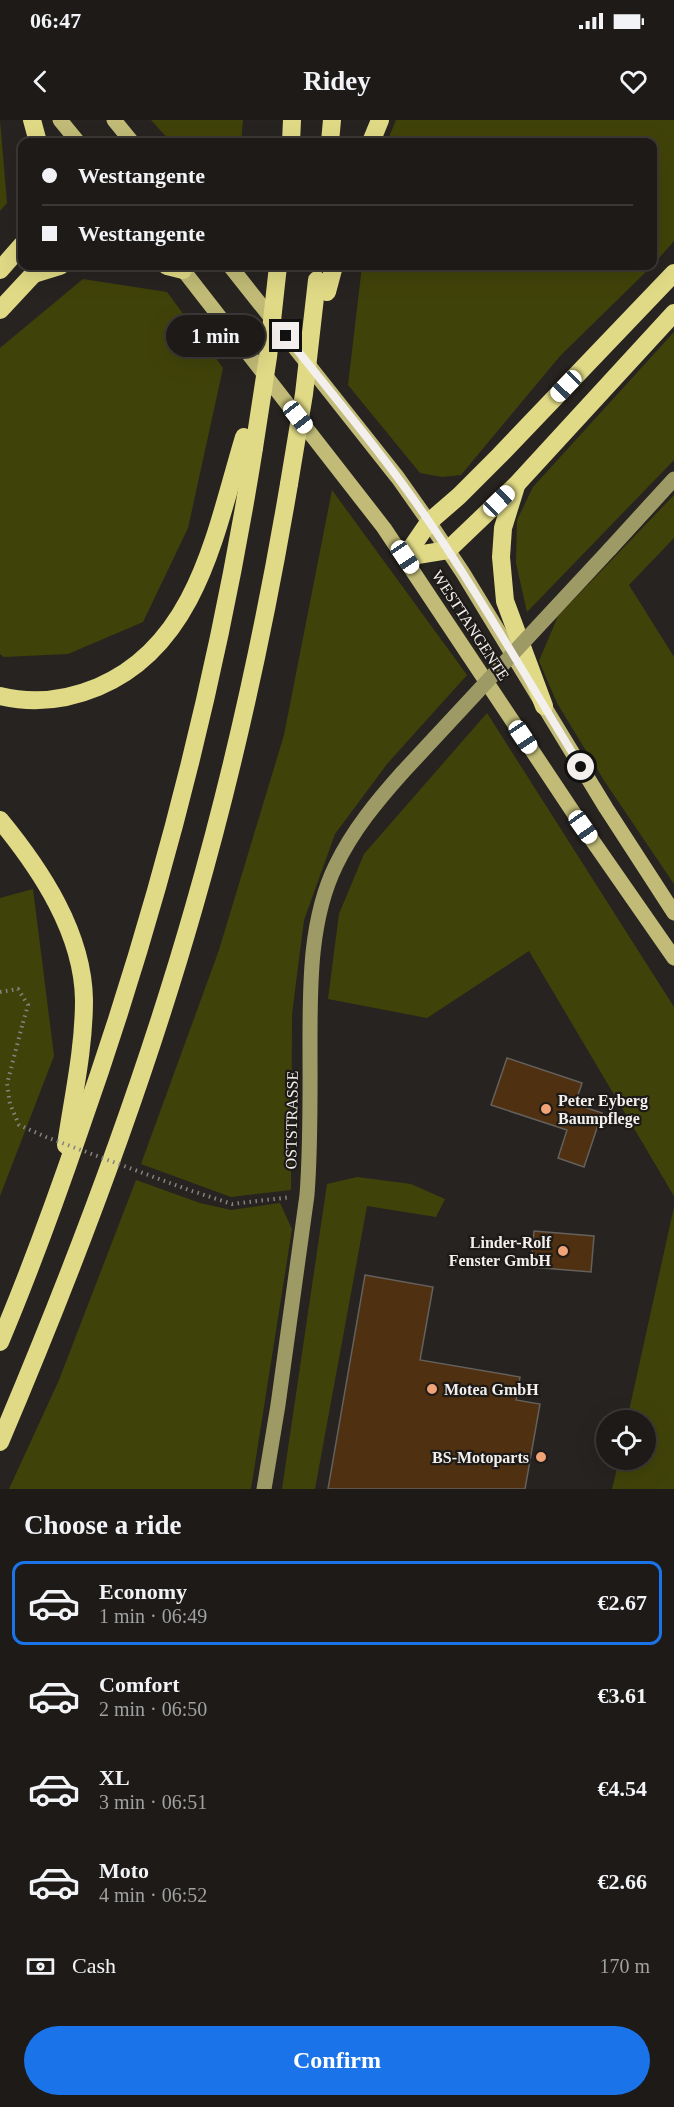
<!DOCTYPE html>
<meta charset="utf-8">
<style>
body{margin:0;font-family:Georgia,serif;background:#252321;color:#f1f3f6;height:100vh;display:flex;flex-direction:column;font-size:22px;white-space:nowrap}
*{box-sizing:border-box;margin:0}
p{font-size:20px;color:#a0a1a2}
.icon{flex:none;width:33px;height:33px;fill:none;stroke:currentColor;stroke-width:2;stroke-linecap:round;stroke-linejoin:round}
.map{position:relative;height:1369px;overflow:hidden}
.drawer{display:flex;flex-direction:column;background:#1d1a18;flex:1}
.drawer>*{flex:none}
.guide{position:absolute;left:18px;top:18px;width:639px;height:132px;border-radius:12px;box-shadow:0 6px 24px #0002,0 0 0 2px #3b3837;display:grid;align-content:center;height:132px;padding:0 24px;background:#1d1a18}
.buttons{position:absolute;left:596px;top:1290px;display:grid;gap:12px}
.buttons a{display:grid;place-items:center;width:60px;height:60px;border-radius:50%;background:#1d1a18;box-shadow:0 6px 24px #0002,0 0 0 2px #3b3837;font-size:30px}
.end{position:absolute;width:27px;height:27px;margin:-14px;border:8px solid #f2efed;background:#111;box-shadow:0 0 0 3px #111}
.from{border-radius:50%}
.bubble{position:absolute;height:42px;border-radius:21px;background:#1d1a18;box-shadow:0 6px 24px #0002,0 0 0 2px #3b3837;font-size:20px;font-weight:600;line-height:42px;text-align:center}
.car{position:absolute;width:18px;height:36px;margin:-18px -9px;border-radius:8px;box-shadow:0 0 4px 2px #0007;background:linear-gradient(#fff 24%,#345 0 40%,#fff 0 76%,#345 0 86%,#fff 0)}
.guide b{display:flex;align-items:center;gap:21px;height:57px;font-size:22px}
.guide b+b{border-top:2px solid #3b3837}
.guide i{width:15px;height:15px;background:#f1f3f6}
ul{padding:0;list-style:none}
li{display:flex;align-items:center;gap:18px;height:84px;margin:0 12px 9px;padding:0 12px;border:3px solid transparent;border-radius:12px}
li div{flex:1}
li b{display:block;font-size:22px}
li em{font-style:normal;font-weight:600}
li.on{border-color:#1a73e8}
li>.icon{width:54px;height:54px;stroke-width:1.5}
h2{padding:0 24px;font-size:27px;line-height:72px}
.pay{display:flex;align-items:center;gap:15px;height:66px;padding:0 24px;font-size:22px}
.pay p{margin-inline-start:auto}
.cta{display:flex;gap:12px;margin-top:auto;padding:12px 24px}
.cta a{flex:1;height:69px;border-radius:36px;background:#1a73e8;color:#fff;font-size:24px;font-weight:600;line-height:69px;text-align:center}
.status{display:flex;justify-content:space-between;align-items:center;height:42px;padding:0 30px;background:#1d1a18;direction:ltr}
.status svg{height:16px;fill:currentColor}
header{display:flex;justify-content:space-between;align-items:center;height:78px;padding:0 24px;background:#1d1a18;font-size:27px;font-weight:600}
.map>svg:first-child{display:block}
.green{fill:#404309}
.building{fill:#4f3011;stroke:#64605c;stroke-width:1.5}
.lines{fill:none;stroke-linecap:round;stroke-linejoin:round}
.path{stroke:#868280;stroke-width:4;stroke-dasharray:1.5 4.5;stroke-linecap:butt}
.secondary{stroke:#9e9a66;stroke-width:15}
.primary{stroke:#c1bb77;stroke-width:15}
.highway{stroke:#e0da86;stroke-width:18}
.path-bridge{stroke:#868280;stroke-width:4;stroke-dasharray:1.5 4.5;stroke-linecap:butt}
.secondary-bridge{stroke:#9e9a66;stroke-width:15}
.highway-bridge{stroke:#e0da86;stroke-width:18}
.route{stroke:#f2efed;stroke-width:8}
.poi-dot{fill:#efa376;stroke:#1d1a17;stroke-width:2}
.labels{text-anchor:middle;stroke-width:4.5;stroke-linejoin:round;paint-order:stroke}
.street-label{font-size:16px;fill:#f2efed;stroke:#1d1a17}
.poi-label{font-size:16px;font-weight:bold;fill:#f2efed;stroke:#1d1a17;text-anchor:start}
</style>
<div class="status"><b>06:47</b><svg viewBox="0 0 49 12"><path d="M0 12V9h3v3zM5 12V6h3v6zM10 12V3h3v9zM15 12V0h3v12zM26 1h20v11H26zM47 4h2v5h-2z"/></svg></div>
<header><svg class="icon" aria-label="back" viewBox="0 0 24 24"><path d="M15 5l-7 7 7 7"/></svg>Ridey<svg class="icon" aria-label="heart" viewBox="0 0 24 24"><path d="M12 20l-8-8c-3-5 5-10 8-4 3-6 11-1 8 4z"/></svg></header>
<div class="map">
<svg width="674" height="1369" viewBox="0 0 674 1369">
<rect width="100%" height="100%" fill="#272320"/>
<!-- green -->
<g class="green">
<polygon points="0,0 7,83 0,91"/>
<polygon points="151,0 243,0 241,22 171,22"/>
<polygon points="396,0 674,0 674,121 653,145 652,22 387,22"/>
<polygon points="362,146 652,146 560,236 461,355 442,357 420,353 348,265"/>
<polygon points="83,159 167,172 223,248 188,408 143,502 68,534 4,537 0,534 0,228"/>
<polygon points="674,212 674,340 527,492 516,443 517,400 533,367"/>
<polygon points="332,370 467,555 387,644 335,714 304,800 292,894 291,1070 231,1077 141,1044 219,830 284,615"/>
<polygon points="674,375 674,418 629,465 674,537 674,764 605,662 557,583 539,541 558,496"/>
<polygon points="487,593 674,887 674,1076 529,831 427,898 328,879 339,794 364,734"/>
<polygon points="33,769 54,936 0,1076 0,778"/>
<polygon points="357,1057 411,1064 445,1079 436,1097 367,1086 315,1369 282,1369 327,1064"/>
<polygon points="136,1060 200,1083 231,1090 280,1083 292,1109 251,1369 9,1369 59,1260"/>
<polygon points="674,1087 674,1369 612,1369 619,1340 645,1340 645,1300 627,1300"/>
</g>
<!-- building -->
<g class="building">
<polygon points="507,938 582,963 575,984 602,993 584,1047 558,1038 567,1010 491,985"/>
<polygon points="534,1111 594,1116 591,1152 531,1147"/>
<polygon points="365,1155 433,1167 420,1240 520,1257 516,1280 540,1284 525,1369 328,1369"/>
</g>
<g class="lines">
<!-- path -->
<g class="path">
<polyline points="0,872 18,869 28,885 22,906"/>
<polyline points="186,1069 232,1084 291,1077"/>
</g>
<!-- secondary -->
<g class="secondary">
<polyline points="610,429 674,359"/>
<path d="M 264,1369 L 278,1285 L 307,1075 C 311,1023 310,971 310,920 C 310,862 310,798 336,745 C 353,710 377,681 402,653"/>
</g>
<!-- primary -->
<g class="primary">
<polyline points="60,0 78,22"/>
<polyline points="114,0 132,22"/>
<polyline points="180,146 384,408 583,707 674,838"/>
<polyline points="230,146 398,358 429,402 463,453 606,688 674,793"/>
</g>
<!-- highway -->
<g class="highway">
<polyline points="32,0 38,22"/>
<polyline points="291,22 292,0"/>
<polyline points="330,22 332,0"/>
<polyline points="371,22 380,0"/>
<polyline points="167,146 183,150"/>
<polyline points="0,150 22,125"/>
<polyline points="34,154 60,146"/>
<polyline points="327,172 334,146"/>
<polyline points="0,190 41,146"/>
<polyline points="516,366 503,408 501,437 505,481 544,586"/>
<polyline points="405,437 429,402 459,376 500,335 674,153"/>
<polyline points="405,437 448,430 516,365 674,193"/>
<path d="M 0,576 C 33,584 67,580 98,567 C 198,525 216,409 244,317"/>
<path d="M 0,700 C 41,750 83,813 84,880 C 84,929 73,977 66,1025"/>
<path d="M 0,1222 C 29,1153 55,1082 79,1012 C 158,789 217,561 254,328"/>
<path d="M 0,1322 C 74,1148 142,969 194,787 C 234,648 265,506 289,364"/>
</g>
<!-- path-bridge -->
<polyline class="path-bridge" points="22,906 7,964 10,984 19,1005 46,1017 186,1069"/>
<!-- secondary-bridge -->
<polyline class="secondary-bridge" points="402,653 610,429"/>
<!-- highway-bridge -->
<g class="highway-bridge">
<polyline points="254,328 268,237 278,146"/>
<polyline points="289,364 304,274 317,160"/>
</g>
</g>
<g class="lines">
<!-- route -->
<path class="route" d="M 286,216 C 335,278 386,338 430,403 C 484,482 531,566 581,647"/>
</g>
<!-- markers -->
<g class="poi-dot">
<circle cx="546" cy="989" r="6"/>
<circle cx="563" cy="1131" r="6"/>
<circle cx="432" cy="1269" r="6"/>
<circle cx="541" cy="1337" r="6"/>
</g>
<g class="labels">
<!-- street labels -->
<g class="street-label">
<text transform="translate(471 505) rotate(57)" y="6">WESTTANGENTE</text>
<text transform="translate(291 1000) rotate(-89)" y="6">OSTSTRASSE</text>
</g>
<!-- poi labels -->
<g class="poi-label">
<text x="558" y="986">Peter Eyberg<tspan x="558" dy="18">Baumpflege</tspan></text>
<text x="551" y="1128" text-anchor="end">Linder-Rolf<tspan x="551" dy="18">Fenster GmbH</tspan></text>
<text x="444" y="1275">Motea GmbH</text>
<text x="529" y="1343" text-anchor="end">BS-Motoparts</text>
</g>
</g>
</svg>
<div class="buttons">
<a><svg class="icon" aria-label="locate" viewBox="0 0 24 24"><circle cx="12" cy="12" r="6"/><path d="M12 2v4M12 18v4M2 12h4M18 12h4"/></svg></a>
</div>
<i class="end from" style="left:581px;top:647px"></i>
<i class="end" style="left:286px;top:216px"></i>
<div class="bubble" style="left:166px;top:195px;width:99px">1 min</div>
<i class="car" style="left:566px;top:266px;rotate:224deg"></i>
<i class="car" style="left:298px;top:297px;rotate:142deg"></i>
<i class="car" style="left:499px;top:381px;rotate:46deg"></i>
<i class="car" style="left:405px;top:437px;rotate:146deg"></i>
<i class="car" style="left:523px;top:617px;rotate:146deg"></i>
<i class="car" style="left:583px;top:707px;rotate:145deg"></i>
<div class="guide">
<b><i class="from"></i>Westtangente</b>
<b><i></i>Westtangente</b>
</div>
</div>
<section class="drawer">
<h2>Choose a ride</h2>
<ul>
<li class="on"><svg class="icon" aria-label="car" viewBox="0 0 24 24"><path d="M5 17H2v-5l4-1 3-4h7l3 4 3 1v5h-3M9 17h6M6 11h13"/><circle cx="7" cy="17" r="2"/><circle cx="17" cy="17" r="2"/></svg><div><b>Economy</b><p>1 min · 06:49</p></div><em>€2.67</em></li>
<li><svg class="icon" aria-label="car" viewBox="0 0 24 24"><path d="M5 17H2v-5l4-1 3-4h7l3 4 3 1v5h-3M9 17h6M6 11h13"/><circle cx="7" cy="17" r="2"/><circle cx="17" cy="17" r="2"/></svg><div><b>Comfort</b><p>2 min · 06:50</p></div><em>€3.61</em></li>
<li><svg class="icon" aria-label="car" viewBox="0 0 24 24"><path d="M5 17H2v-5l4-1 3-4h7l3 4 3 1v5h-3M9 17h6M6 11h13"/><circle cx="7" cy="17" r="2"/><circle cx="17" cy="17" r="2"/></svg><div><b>XL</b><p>3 min · 06:51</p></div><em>€4.54</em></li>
<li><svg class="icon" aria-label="car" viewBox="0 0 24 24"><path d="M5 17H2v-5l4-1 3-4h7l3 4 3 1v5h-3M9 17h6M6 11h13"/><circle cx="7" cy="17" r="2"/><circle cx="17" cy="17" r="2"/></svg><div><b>Moto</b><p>4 min · 06:52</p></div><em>€2.66</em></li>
</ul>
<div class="pay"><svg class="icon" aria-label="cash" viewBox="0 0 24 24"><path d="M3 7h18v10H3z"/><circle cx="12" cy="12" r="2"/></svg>Cash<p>170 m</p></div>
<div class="cta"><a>Confirm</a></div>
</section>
